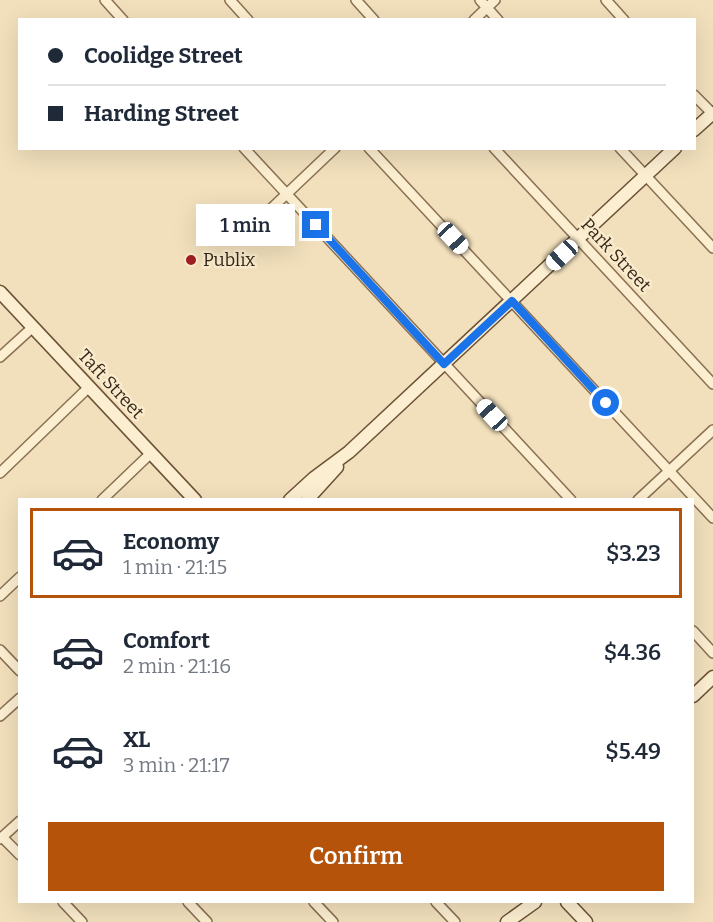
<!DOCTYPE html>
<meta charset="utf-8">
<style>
body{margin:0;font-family:Bitter,serif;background:#f2f2f3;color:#1f2937;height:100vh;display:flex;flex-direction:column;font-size:22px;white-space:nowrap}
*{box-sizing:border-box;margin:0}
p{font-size:20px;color:#747a83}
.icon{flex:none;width:33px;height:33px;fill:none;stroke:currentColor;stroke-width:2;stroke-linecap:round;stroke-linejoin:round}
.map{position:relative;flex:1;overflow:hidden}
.side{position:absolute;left:18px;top:498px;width:676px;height:405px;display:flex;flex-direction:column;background:#fff;border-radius:0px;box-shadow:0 6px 24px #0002}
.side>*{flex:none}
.hud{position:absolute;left:18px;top:18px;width:678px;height:132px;border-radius:0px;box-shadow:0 6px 24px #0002;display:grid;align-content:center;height:132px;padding:0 30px;background:#fff}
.end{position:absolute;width:27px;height:27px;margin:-14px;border:8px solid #1a73e8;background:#fff;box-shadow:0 0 0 3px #fff}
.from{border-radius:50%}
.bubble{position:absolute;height:42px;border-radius:0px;background:#fff;box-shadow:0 6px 24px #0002;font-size:20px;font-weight:600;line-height:42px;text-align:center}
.car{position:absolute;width:18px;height:36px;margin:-18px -9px;border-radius:8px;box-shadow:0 0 4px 2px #0007;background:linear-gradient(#fff 24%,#345 0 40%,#fff 0 76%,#345 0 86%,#fff 0)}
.hud b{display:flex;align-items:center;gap:21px;height:57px;font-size:22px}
.hud b+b{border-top:2px solid #e0e1e3}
.hud i{width:15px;height:15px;background:#1f2937}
ul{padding:10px 0 0;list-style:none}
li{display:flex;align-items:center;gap:18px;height:90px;margin:0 12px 9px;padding:0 18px;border:3px solid transparent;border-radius:0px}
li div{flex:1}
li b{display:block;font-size:22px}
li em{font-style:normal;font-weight:600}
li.current{border-color:#b45309}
li>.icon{width:54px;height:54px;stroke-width:1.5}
.action{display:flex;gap:12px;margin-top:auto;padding:12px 30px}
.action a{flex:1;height:69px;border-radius:0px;background:#b45309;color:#fff;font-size:24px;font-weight:600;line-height:69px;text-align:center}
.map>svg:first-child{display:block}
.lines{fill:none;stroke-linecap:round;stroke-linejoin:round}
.street-casing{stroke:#8b7054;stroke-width:12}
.secondary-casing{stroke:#6c5137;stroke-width:15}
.street{stroke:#fceed0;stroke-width:9}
.secondary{stroke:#fceed0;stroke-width:12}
.route{stroke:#1a73e8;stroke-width:8}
.poi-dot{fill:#9f1e22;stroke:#f9ebcc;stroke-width:2}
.labels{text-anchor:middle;stroke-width:5;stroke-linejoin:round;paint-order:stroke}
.street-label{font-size:18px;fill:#38281a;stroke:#f9ebcc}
.poi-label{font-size:18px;fill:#38281a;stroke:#f9ebcc;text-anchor:start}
</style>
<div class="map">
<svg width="713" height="922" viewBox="0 0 713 922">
<rect width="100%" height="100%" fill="#f2e0bc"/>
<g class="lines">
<defs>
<g id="street">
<polyline points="105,0 123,20"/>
<polyline points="230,0 248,20"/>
<polyline points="356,0 374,20"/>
<polyline points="480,0 498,20"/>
<polyline points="606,0 624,20"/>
<polyline points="474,20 495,0"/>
<polyline points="694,95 713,114"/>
<polyline points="244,148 571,500"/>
<polyline points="369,148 713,518"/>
<polyline points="494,148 713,384"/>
<polyline points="620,148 713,248"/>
<polyline points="255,224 335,148"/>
<polyline points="0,357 33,327"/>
<polyline points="0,473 89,387"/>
<polyline points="102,500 151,453"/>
<polyline points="638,500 713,430"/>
<polyline points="0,596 20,577"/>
<polyline points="693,631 713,653"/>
<polyline points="0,650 20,671"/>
<polyline points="0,716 20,698"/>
<polyline points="2,837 20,855"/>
<polyline points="0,839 20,821"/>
<polyline points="63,902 82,922"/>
<polyline points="188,902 207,922"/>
<polyline points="314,902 333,922"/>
<polyline points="436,902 455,922"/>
</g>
<g id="secondary">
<polyline points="694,130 713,113"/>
<polyline points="0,292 195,500"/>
<polyline points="290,500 314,478 349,452 675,148"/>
<polyline points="307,500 337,467"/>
<polyline points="693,696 713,677"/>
<polyline points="567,902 586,922"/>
<polyline points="507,922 535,902"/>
</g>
</defs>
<!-- street casing -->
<use href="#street" class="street-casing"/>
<!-- secondary casing -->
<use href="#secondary" class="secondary-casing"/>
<!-- street -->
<use href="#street" class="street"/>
<!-- secondary -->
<use href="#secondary" class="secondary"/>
</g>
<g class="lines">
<!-- route -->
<polyline class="route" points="316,225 444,364 512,301 606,403"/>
</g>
<!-- markers -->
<circle class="poi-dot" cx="191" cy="260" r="6"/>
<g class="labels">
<!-- street labels -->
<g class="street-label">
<text transform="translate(616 255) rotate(47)" y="6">Park Street</text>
<text transform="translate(111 384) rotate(47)" y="6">Taft Street</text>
</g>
<!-- poi labels -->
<g class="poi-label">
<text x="203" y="266">Publix</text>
</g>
</g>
</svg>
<i class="end from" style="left:606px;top:403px"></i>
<i class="end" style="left:316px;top:225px"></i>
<div class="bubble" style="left:196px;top:204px;width:99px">1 min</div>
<i class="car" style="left:453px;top:238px;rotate:137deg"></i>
<i class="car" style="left:562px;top:255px;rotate:227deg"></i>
<i class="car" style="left:492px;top:415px;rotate:317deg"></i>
<div class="hud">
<b><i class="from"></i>Coolidge Street</b>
<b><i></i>Harding Street</b>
</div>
<section class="side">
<ul>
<li class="current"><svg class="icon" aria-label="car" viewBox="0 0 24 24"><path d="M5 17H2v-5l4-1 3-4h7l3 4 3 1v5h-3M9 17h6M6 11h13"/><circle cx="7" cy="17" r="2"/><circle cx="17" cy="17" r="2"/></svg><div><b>Economy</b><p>1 min · 21:15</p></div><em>$3.23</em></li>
<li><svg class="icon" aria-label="car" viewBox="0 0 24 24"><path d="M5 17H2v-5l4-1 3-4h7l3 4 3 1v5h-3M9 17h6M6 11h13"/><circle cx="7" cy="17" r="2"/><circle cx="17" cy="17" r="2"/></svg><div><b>Comfort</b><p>2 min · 21:16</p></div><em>$4.36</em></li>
<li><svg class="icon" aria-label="car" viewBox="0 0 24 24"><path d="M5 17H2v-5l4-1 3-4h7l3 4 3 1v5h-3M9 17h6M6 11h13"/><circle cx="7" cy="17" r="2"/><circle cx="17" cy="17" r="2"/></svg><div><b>XL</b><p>3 min · 21:17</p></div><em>$5.49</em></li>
</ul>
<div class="action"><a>Confirm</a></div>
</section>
</div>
